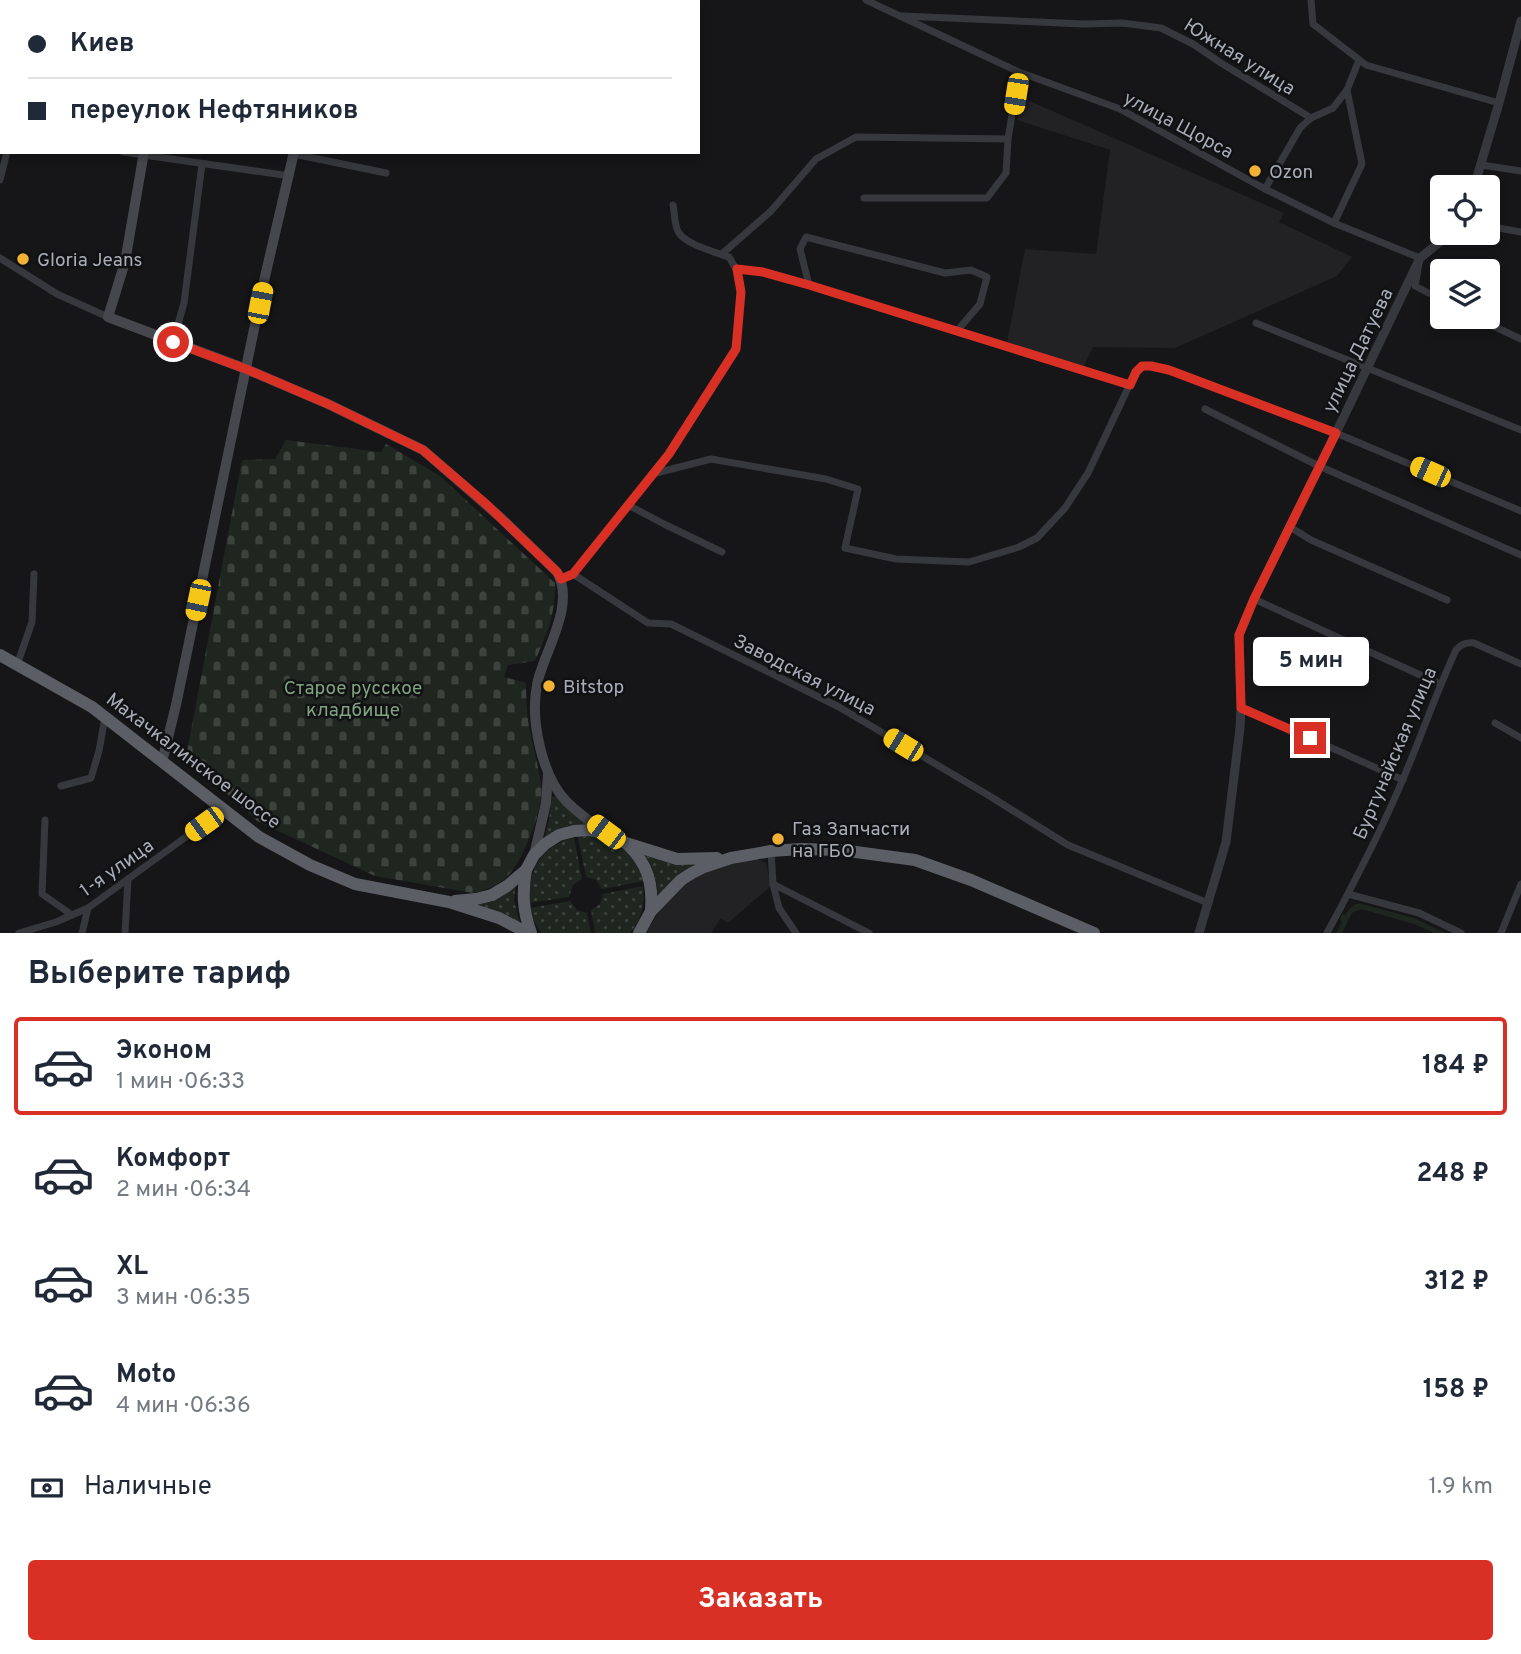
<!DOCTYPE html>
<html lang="ru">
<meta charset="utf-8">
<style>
body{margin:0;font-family:Overpass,sans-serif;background:#f2f2f3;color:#1f2937;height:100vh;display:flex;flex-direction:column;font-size:26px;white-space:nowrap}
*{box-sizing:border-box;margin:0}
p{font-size:23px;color:#747a83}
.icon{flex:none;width:38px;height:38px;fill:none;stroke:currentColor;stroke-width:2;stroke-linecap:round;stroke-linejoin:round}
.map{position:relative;height:933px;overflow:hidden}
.drawer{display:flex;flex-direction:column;background:#fff;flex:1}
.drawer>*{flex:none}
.banner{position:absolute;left:0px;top:0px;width:700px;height:154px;box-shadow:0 4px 10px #0003;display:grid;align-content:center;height:154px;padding:0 28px;background:#fff}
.buttons{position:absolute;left:1430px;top:175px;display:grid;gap:14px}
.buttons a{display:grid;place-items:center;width:70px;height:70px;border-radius:7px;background:#fff;box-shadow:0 4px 10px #0003;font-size:35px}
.end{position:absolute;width:32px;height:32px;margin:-16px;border:9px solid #d93025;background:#fff;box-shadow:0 0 0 4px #fff}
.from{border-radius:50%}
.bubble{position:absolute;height:49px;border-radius:7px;background:#fff;box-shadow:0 4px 10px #0003;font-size:23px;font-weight:700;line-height:49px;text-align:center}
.car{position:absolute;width:21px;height:42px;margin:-21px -10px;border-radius:9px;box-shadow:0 0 5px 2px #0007;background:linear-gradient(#f5c518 24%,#345 0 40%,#f5c518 0 76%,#345 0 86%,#f5c518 0)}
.banner b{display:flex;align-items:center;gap:24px;height:66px;font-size:26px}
.banner b+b{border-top:2px solid #e0e1e3}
.banner i{width:18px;height:18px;background:#1f2937}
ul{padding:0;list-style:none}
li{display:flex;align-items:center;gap:21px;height:98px;margin:0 14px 10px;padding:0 14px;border:4px solid transparent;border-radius:7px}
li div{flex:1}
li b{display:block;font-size:26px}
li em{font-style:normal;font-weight:700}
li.current{border-color:#d93025}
li>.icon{width:63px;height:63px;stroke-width:1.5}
h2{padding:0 28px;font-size:32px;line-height:84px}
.pay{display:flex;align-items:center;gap:18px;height:77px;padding:0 28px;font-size:26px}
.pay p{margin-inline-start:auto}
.button{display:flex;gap:14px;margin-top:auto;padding:14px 28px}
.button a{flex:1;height:80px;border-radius:7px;background:#d93025;color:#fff;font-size:28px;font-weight:700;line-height:80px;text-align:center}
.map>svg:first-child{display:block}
.built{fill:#222225}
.grass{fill:url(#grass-dots)}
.cemetery{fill:url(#cemetery-stones)}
.pitch{fill:#1e261f}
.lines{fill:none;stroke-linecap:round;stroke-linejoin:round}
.minor{stroke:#37383d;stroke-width:7}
.tertiary{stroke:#37383d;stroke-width:9}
.secondary{stroke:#45474d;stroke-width:10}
.trunk{stroke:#5b5e65;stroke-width:12}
.route{stroke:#d93025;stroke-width:9}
.poi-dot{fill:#f2b134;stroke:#111113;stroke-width:2.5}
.labels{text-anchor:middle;stroke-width:5;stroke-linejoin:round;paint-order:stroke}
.street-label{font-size:19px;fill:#a8adb8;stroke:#111113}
.poi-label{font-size:19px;fill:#a8adb8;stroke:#111113;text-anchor:start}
.park-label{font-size:19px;fill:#7fa381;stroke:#111113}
</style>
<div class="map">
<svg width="1521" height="933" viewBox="0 0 1521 933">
<defs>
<pattern id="grass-dots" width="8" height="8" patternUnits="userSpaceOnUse" patternTransform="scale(1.75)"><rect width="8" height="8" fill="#1e261f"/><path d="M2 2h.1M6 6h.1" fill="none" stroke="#3c433d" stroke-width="1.8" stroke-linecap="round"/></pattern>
<pattern id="cemetery-stones" width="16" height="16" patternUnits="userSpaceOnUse" patternTransform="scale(1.75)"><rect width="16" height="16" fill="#1e261f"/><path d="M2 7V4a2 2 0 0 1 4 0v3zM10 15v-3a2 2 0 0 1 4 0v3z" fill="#3c433d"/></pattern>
</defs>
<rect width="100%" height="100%" fill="#161618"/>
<!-- built -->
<g class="built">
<polygon points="1023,98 1284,213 1279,222 1352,257 1337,276 1175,348 1093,347 1084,366 1007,343 1025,249 1096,254 1110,150 1017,120"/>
<polygon points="757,859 766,863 771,886 728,923 721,918 711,933 646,933 667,898 691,877 709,869"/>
</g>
<!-- grass -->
<g class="grass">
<path d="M 556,796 L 585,824 C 569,824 557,829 544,839 L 549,820 L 552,797 Z"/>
<path d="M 589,836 C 617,839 635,854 644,881 L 602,889 L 596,880 L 586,877 L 578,837 Z"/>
<path d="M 574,837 L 582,879 L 573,885 L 569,897 L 529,903 C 530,868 538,849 574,837 Z"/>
<path d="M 645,854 L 703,862 L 657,901 C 659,884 654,869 645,854 Z"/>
<polygon points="516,883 514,900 520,923 472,905"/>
<path d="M 643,886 C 645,904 642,919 630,933 L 595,933 L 591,910 L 600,904 L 603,894 Z"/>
<polygon points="570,901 577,910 587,913 591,933 541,933 532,918 529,908"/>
</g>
<!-- cemetery -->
<path class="cemetery" d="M 286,440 L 381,452 L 386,444 L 440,476 L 555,583 C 556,613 547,634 535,661 L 508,665 L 504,677 L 526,683 C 526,701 527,718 531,736 C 534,752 539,768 541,784 C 543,800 538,816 532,831 C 520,862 510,886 473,893 L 375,876 L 257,821 L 186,757 L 242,460 L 275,459 Z"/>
<!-- pitch -->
<polygon class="pitch" points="1356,904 1362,904 1414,918 1445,933 1434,933 1414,924 1361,909 1352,913 1342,933 1336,933 1342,922 1340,919 1342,914 1345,915 1350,908"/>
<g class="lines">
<!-- minor -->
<g class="minor">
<polyline points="372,0 379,2"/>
<polyline points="450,0 451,2"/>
<polyline points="866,0 1019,72 1120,109 1265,189 1334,223 1420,258 1415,286 1442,300"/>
<polyline points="1311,0 1313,24 1366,65 1499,103"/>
<polyline points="42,2 42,0"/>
<polyline points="903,16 1083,24 1122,23 1161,28 1193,44 1221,63 1311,118"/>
<polyline points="0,17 2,17"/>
<polyline points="0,133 2,133"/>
<polyline points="1008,139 1019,72"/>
<polyline points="123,152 290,176"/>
<polyline points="294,154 386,173"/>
<polyline points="1482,165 1521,171"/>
<polyline points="0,180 7,152"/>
<polyline points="1265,189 1300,128 1311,118 1333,108 1347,90 1359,60"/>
<polyline points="1334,223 1362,164 1347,90"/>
<polyline points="1488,226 1521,232"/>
<polyline points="722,254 771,211 816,159 856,137 1008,139 1006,173 987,198 864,198"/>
<polyline points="0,258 57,294 108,317"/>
<polyline points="736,269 763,272 809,285 1130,385"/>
<polyline points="809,285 800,249 806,237 945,273 971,270 987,277 980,304 957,331"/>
<polyline points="1474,317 1521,339"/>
<polyline points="1256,323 1521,430"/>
<polyline points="173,342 184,303 202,164"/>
<polyline points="1205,409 1319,466 1521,555"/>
<path d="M 656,473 L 711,459 L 826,479 L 858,489 L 845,548 L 896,559 L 969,562 L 1019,547 L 1037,538 L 1065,508 L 1088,473 L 1136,371 C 1145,361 1158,367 1169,370 L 1336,433 L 1521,511"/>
<polyline points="628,505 664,524 722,552"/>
<polyline points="1290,527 1311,540 1447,600"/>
<polyline points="573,574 648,623 671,624 839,707 988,795 1068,845 1208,903"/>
<path d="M 561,579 L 573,574 L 669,454 L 736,349 L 741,292 L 736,269 L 729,257 C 715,252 687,245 679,233 C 674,226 675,214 673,205"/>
<polyline points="1254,599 1440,684"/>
<polyline points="17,665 32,622 34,574"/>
<polyline points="1241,707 1403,780"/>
<polyline points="1495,723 1521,738"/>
<polyline points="61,786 91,778 99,751 105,717"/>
<polyline points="45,820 42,894 72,915"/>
<polyline points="771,851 773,884 779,908 796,933"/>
<polyline points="773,884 869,933"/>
<polyline points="1348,894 1419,913 1461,933"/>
<polyline points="19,933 56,922 88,908 223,810"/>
<polyline points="82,933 88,908"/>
<polyline points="125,933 128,879"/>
<path d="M 1327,933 C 1354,883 1381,832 1403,779 C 1421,737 1436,693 1456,650 C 1461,644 1466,642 1474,643 L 1521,664"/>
<polyline points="1501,933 1521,884"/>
</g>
<!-- tertiary -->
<g class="tertiary">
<polyline points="1474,187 1499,103 1521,21"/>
<polyline points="1199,933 1226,842 1240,728 1241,707 1239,635 1254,599 1336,433 1420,258 1451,233"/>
</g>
<!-- secondary -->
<g class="secondary">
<polyline points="167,2 167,0"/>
<polyline points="323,2 324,0"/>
<path d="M 144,152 L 125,262 L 108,317 L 246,369 L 328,404 L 423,450 L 500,517 L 557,572 C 573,600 553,637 543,665 C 541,671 538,678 537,685 C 530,720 542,777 567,802 C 579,814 593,823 605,833"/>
<polyline points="162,762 176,705 264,281 294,152"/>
<polyline points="534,855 546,803 548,774"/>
</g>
<!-- trunk -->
<g class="trunk">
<polyline points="0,655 92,707 259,837 310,865 355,884 449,902 499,918 528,933"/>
<path d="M 628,845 C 648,864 653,884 651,911"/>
<path d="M 526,870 C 522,893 523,911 531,933"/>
<polyline points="455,901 476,899 492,895 507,886 526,870 534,855 545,844 559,835 574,831 590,830 605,833 626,843 677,859 717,858"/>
<polyline points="639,933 651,911 681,880 692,873 704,867 731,858 771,851 801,849 841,850 915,860 971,880 1094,933"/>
</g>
</g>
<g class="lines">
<!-- route -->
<polyline class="route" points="173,342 246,369 328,404 423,450 486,504 557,572 561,579 573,574 669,454 736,349 741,292 737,269 763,272 809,285 1130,385 1136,372 1142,366 1151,366 1169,370 1336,433 1254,599 1239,635 1241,708 1310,738"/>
</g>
<!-- markers -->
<g class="poi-dot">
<circle cx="1255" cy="171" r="7"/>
<circle cx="23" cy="259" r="7"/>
<circle cx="549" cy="686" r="7"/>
<circle cx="778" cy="839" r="7"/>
</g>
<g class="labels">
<!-- street labels -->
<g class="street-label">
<text transform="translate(1240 56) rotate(32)" y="7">Южная улица</text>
<text transform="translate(1179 124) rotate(28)" y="7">улица Щорса</text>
<text transform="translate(1357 350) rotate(-64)" y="7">улица Датуева</text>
<text transform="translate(805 674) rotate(27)" y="7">Заводская улица</text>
<text transform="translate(1394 753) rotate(-67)" y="7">Буртунайская улица</text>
<text transform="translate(194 760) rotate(37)" y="7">Махачкалинское шоссе</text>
<text transform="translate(116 867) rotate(-35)" y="7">1-я улица</text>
</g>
<!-- poi labels -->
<g class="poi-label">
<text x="1269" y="178">Ozon</text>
<text x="37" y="266">Gloria Jeans</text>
<text x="563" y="693">Bitstop</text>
<text x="792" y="835">Газ Запчасти<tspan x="792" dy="22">на ГБО</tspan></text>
</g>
<!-- park labels -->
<g class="park-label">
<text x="353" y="694">Старое русское<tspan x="353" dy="22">кладбище</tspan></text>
</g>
</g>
</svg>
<div class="buttons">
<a><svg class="icon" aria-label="locate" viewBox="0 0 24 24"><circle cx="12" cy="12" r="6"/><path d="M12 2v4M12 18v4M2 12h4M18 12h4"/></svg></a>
<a><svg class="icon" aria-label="layers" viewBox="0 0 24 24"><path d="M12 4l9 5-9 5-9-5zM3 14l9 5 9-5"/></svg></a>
</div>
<i class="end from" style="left:173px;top:342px"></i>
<i class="end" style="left:1310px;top:738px"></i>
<div class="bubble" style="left:1253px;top:637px;width:116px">5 мин</div>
<i class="car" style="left:1016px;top:94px;rotate:189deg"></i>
<i class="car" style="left:260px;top:303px;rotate:11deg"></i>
<i class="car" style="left:1430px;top:472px;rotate:294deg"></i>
<i class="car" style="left:198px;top:600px;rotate:192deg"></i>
<i class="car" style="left:903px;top:745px;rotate:301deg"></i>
<i class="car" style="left:204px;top:824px;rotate:234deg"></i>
<i class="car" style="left:606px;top:832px;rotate:307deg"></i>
<div class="banner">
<b><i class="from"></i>Киев</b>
<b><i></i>переулок Нефтяников</b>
</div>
</div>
<section class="drawer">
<h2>Выберите тариф</h2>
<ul>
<li class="current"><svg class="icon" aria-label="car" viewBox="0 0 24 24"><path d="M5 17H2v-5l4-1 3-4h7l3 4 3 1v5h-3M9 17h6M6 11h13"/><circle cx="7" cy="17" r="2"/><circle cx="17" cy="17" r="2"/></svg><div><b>Эконом</b><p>1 мин · 06:33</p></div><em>184 ₽</em></li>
<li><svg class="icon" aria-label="car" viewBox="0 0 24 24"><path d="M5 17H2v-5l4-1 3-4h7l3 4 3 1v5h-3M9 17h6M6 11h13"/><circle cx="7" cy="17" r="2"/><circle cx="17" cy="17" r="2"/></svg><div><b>Комфорт</b><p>2 мин · 06:34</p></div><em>248 ₽</em></li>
<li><svg class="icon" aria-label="car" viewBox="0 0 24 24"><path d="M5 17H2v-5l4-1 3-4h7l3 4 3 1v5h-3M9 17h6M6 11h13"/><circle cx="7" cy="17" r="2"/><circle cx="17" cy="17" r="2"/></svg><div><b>XL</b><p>3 мин · 06:35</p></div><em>312 ₽</em></li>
<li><svg class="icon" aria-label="car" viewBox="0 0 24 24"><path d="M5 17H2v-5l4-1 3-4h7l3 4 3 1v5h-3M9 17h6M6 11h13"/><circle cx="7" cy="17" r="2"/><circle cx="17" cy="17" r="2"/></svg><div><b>Moto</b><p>4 мин · 06:36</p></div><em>158 ₽</em></li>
</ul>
<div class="pay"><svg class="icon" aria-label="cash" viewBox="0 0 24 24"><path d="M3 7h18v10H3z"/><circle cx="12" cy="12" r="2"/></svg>Наличные<p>1.9 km</p></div>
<div class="button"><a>Заказать</a></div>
</section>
